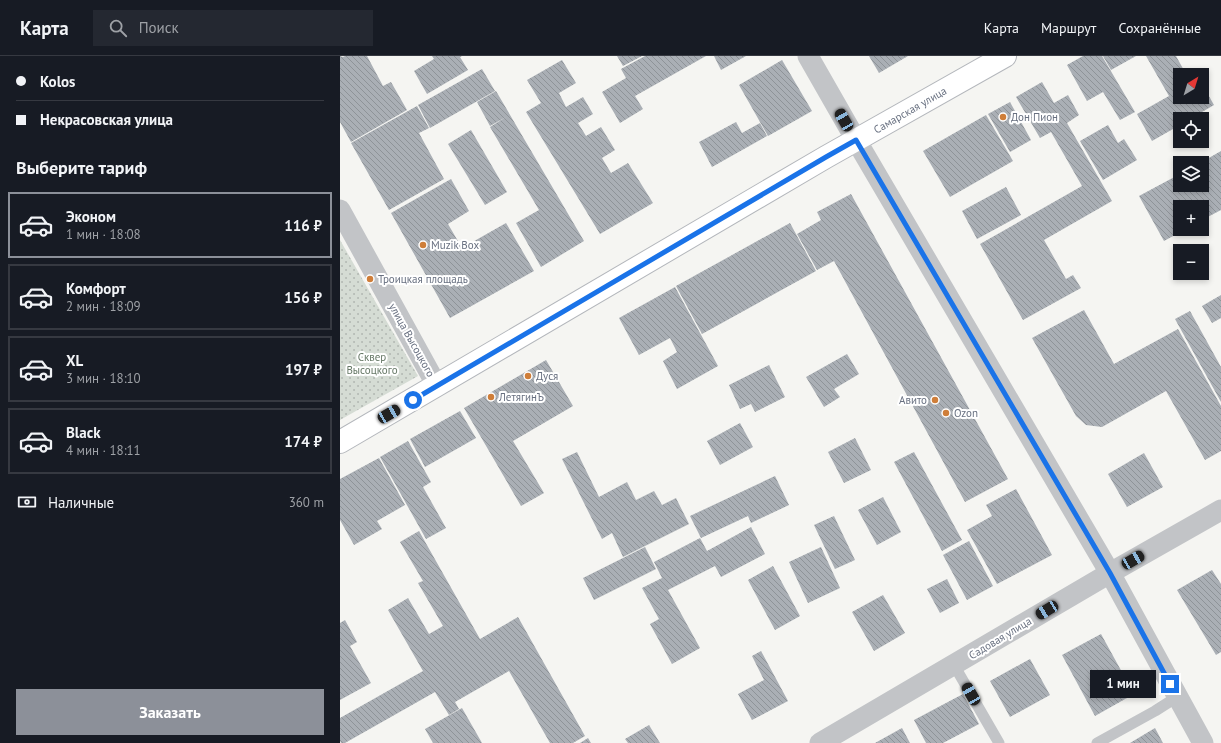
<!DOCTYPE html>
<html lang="ru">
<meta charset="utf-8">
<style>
body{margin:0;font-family:"PT Sans",sans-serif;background:#242831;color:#f1f3f6;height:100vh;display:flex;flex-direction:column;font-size:15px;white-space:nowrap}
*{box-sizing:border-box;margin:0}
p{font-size:13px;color:#9ea1a6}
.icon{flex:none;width:22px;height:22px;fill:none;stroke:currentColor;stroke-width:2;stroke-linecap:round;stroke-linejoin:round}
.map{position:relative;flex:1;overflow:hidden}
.drawer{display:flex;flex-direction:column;background:#171b24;width:340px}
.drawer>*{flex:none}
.top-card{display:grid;align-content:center;height:88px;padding:0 16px;background:#171b24}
.needle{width:26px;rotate:38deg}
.buttons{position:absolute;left:833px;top:12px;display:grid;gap:8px}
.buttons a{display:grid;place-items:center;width:36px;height:36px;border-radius:0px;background:#171b24;box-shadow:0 2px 6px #0003;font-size:20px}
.end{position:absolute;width:18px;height:18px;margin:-9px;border:5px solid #1a73e8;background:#fff;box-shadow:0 0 0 2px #fff}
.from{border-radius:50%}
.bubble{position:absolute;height:28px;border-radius:0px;background:#171b24;box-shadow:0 2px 6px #0003;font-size:13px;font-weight:800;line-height:28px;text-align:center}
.car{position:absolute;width:12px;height:24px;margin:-12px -6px;border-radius:5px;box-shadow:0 0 3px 1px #0007;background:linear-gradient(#222 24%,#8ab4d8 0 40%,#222 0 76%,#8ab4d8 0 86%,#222 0)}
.top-card b{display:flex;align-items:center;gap:14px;height:38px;font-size:15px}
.top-card b+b{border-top:1px solid #363941}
.top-card i{width:10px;height:10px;background:#f1f3f6}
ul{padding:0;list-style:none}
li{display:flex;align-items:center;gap:12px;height:66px;margin:0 8px 6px;padding:0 8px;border:2px solid #363941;border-radius:0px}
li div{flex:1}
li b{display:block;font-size:15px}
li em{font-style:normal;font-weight:800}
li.selected{border-color:#8c9099}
li>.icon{width:36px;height:36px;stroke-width:1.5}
h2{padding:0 16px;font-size:18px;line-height:48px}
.pay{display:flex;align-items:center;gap:10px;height:44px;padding:0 16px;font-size:15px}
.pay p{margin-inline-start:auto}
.primary-button{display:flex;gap:8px;margin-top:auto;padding:8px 16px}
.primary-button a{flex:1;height:46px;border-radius:0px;background:#8c9099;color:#fff;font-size:16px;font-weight:800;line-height:46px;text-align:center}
header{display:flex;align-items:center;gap:24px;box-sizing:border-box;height:56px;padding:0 20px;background:#171b24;border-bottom:1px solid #363941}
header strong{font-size:19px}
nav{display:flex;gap:22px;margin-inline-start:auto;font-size:14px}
.search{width:280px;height:36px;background:#242831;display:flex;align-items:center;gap:10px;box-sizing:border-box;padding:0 14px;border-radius:0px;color:#9ea1a6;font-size:15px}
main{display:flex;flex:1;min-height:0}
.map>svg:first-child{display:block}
.park{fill:url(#park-dots)}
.building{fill:url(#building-back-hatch)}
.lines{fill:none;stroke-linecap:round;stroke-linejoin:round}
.secondary-casing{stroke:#b4b7bc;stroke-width:24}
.lane{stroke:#c2c4c7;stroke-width:11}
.street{stroke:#c2c4c7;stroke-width:21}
.secondary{stroke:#fff;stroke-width:22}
.route{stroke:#1a73e8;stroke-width:5}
.poi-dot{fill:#cf7e39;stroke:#fff;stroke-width:1.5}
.labels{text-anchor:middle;stroke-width:4;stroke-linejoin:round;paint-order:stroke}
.street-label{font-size:11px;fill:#687080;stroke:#fff}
.poi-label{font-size:11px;fill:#687080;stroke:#fff;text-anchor:start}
.park-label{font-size:11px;fill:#667866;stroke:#fff}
</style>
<header>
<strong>Карта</strong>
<div class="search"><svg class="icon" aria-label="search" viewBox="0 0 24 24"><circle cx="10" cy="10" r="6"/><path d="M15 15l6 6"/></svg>Поиск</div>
<nav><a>Карта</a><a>Маршрут</a><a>Сохранённые</a></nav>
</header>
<main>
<section class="drawer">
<div class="top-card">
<b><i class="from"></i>Kolos</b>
<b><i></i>Некрасовская улица</b>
</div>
<h2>Выберите тариф</h2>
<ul>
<li class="selected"><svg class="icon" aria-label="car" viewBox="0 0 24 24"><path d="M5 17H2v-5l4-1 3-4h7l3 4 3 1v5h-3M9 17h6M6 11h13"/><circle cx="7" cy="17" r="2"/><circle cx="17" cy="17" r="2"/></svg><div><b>Эконом</b><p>1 мин · 18:08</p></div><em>116 ₽</em></li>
<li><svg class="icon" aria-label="car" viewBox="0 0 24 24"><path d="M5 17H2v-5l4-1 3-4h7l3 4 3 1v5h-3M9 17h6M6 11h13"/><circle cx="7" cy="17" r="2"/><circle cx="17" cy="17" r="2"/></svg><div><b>Комфорт</b><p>2 мин · 18:09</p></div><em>156 ₽</em></li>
<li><svg class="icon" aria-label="car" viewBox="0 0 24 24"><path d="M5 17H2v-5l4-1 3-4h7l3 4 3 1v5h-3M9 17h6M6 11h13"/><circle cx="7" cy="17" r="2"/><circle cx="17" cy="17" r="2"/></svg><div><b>XL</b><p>3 мин · 18:10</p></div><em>197 ₽</em></li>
<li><svg class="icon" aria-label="car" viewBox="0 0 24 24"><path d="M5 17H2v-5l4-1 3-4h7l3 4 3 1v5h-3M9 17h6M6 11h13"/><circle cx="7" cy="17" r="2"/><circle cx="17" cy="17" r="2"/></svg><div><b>Black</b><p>4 мин · 18:11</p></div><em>174 ₽</em></li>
</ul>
<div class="pay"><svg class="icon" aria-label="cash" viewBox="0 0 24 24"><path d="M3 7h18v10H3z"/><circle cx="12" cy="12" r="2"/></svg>Наличные<p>360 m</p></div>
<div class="primary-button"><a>Заказать</a></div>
</section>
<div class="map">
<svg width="881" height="687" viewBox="0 0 881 687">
<defs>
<pattern id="park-dots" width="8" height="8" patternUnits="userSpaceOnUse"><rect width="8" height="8" fill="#d5dcd4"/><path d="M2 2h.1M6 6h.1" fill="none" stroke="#b1b7b1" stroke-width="1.8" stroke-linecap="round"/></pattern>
<pattern id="building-back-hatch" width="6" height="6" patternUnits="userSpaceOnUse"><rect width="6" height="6" fill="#aaafb5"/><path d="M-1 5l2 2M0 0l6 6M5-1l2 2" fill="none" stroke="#8e9398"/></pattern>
</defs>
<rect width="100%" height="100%" fill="#f5f5f2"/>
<!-- park -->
<polygon class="park" points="0,184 78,320 0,364"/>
<!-- building -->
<g class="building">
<polygon points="0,0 3,1 5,0 27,0 43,30 51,26 67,54 11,86 0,66"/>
<polygon points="92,0 122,0 120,1 128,14 87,38 74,15 94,3"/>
<polygon points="277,0 302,0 283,10"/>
<polygon points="305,0 366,0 295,40 303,53 280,67 262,36 286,22 281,13"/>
<polygon points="374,0 406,0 381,14"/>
<polygon points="529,0 568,0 539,17"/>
<polygon points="743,0 762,0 795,56 780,64 763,36 747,45 727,9"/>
<polygon points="763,0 796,0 771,14"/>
<polygon points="806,0 836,0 846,18 853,14 857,19 840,19 840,41 862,41 862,28 874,49 850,63 840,63 840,69 812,85 797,58 829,40"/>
<polygon points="222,4 236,27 219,37 226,51 243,41 253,58 238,67 246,80 261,71 275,94 262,102 271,117 288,107 313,147 260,178 186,56 201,47 187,24"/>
<polygon points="442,4 472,55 428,80 399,29"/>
<polygon points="142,13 155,35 90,72 78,49"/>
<polygon points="702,26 714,47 728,39 739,59 727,67 772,145 704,184 726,223 733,219 741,232 683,264 640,188 742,130 711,76 700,82 676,41"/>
<polygon points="156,35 244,185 201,211 176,167 199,154 150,71 166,61 150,70 137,46"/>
<polygon points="670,46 691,84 670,96 648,58"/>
<polygon points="77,50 89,72 79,77 104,123 49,154 11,87"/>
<polygon points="646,59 673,105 610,141 583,95"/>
<polygon points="396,66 402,77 420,67 427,80 372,111 359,86"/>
<polygon points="768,69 778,87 784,83 797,104 763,124 740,85"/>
<polygon points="131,74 167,136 145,149 108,88"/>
<polygon points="881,95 881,154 862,164 862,151 840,151 840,173 846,173 824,185 799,140 840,118 840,129 862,129 862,107 860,107"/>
<polygon points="111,123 129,155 108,168 122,192 166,167 194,215 110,262 51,157"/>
<polygon points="666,131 681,159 637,183 622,155"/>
<polygon points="511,138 668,423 625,446 494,205 477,214 457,178 481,164 477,156"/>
<polygon points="450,167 476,215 362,278 336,230"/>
<polygon points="335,231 378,310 337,333 323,305 337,296 330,282 299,299 279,262"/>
<polygon points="881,239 881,262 872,267 862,250"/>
<polygon points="744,254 774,308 838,273 881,350 881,395 865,404 826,335 762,371 746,369 736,360 692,282"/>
<polygon points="850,255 881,311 881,346 835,263"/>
<polygon points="507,298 519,318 494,333 500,341 484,351 466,321"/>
<polygon points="206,304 233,350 173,385 204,437 181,450 124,352"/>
<polygon points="429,309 445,341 415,356 411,348 400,353 389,329"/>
<polygon points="120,355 136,382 85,411 70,383"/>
<polygon points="400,367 413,391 380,409 367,385"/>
<polygon points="515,382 531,414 504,427 488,396"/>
<polygon points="68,385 91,426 83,431 106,472 86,483 40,401"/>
<polygon points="237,396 259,441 287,426 296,444 314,435 322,449 336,442 349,468 283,501 272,477 262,483 222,403"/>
<polygon points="574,396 622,484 602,495 554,406"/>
<polygon points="804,397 823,431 787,451 768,418"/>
<polygon points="39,402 65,449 37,465 42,473 14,489 0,464 0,423"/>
<polygon points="435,420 449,449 411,467 408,460 361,482 350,460"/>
<polygon points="676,433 712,499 657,528 627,474 652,460 646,449"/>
<polygon points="543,441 561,476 537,489 518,454"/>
<polygon points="494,460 515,504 495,513 474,469"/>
<polygon points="411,471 425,498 381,521 375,510 328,534 360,592 332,608 310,568 319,563 302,532 322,522 314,506 360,482 367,495"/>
<polygon points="79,475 140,583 178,561 245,680 233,687 210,687 169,615 115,646 119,653 109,659 95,636 5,687 1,687 0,685 0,662 83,615 48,554 68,542 89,578 103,570 78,527 83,525 60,486"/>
<polygon points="629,485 653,530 627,544 603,499"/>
<polygon points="305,491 316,513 254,544 243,522"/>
<polygon points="481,491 500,532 468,547 449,506"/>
<polygon points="433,510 460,560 435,574 408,524"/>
<polygon points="872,514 881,528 881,596 876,599 837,534"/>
<polygon points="607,523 619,547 600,557 587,533"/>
<polygon points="543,539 565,577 534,595 512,556"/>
<polygon points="5,564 17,586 10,590 31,627 0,644 0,567"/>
<polygon points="761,578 794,638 755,660 722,599"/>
<polygon points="421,595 448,645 412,664 398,638 424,624 412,600"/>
<polygon points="690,603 710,639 670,661 650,625"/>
<polygon points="623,638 639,668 603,687 586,687 574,664"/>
<polygon points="122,652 142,687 93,687 85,673"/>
<polygon points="309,669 320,687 288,687 285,683"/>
<polygon points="562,672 570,687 535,687"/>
<polygon points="815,672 823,687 790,687"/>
<polygon points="248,682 251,687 240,687"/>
</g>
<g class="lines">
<defs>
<polyline id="secondary" points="0,386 486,101 665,0"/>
</defs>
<!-- secondary casing -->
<use href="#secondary" class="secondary-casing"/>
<!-- lane -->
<g class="lane">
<polyline points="614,609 659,687"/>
<polyline points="757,687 815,655 837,641"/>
</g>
<!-- street -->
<g class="street">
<polyline points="468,0 516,84 770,517 863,687"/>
<polyline points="0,154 97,330"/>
<polyline points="480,687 770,517 881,454"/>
</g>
<!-- secondary -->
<use href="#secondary" class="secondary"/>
</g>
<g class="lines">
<!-- route -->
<polyline class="route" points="73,344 486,101 516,84 770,517 830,628"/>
</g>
<!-- markers -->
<g class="poi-dot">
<circle cx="663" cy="61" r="4"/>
<circle cx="83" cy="189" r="4"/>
<circle cx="30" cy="223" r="4"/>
<circle cx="188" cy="320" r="4"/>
<circle cx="151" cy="341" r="4"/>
<circle cx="595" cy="344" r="4"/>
<circle cx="606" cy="357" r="4"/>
</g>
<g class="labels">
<!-- street labels -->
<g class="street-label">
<text transform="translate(570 54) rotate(-30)" y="4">Самарская улица</text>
<text transform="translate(72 284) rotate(61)" y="4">улица Высоцкого</text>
<text transform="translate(660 582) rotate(-31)" y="4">Садовая улица</text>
</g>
<!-- poi labels -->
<g class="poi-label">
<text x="671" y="65">Дон Пион</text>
<text x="91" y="193">Muzik Box</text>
<text x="38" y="227">Троицкая площадь</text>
<text x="196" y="324">Дуся</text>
<text x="159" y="345">ЛетягинЪ</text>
<text x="587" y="348" text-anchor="end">Авито</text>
<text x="614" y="361">Ozon</text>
</g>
<!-- park labels -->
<g class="park-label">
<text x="32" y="305">Сквер<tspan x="32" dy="13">Высоцкого</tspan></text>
</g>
</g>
</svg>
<div class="buttons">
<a><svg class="needle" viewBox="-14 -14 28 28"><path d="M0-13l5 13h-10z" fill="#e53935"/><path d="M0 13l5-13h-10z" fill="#9ea1a6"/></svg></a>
<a><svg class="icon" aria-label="locate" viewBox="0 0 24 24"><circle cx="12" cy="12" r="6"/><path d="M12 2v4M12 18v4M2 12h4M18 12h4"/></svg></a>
<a><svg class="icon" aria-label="layers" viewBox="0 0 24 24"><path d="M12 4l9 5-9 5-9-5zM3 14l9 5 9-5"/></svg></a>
<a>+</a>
<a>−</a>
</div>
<i class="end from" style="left:73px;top:344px"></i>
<i class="end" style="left:830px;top:628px"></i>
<div class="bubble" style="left:750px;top:614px;width:66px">1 мин</div>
<i class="car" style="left:504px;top:64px;rotate:330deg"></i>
<i class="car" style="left:49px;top:358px;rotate:60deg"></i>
<i class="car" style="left:793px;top:504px;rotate:60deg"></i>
<i class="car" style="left:707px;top:554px;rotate:239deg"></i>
<i class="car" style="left:631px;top:638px;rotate:330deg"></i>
</div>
</main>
